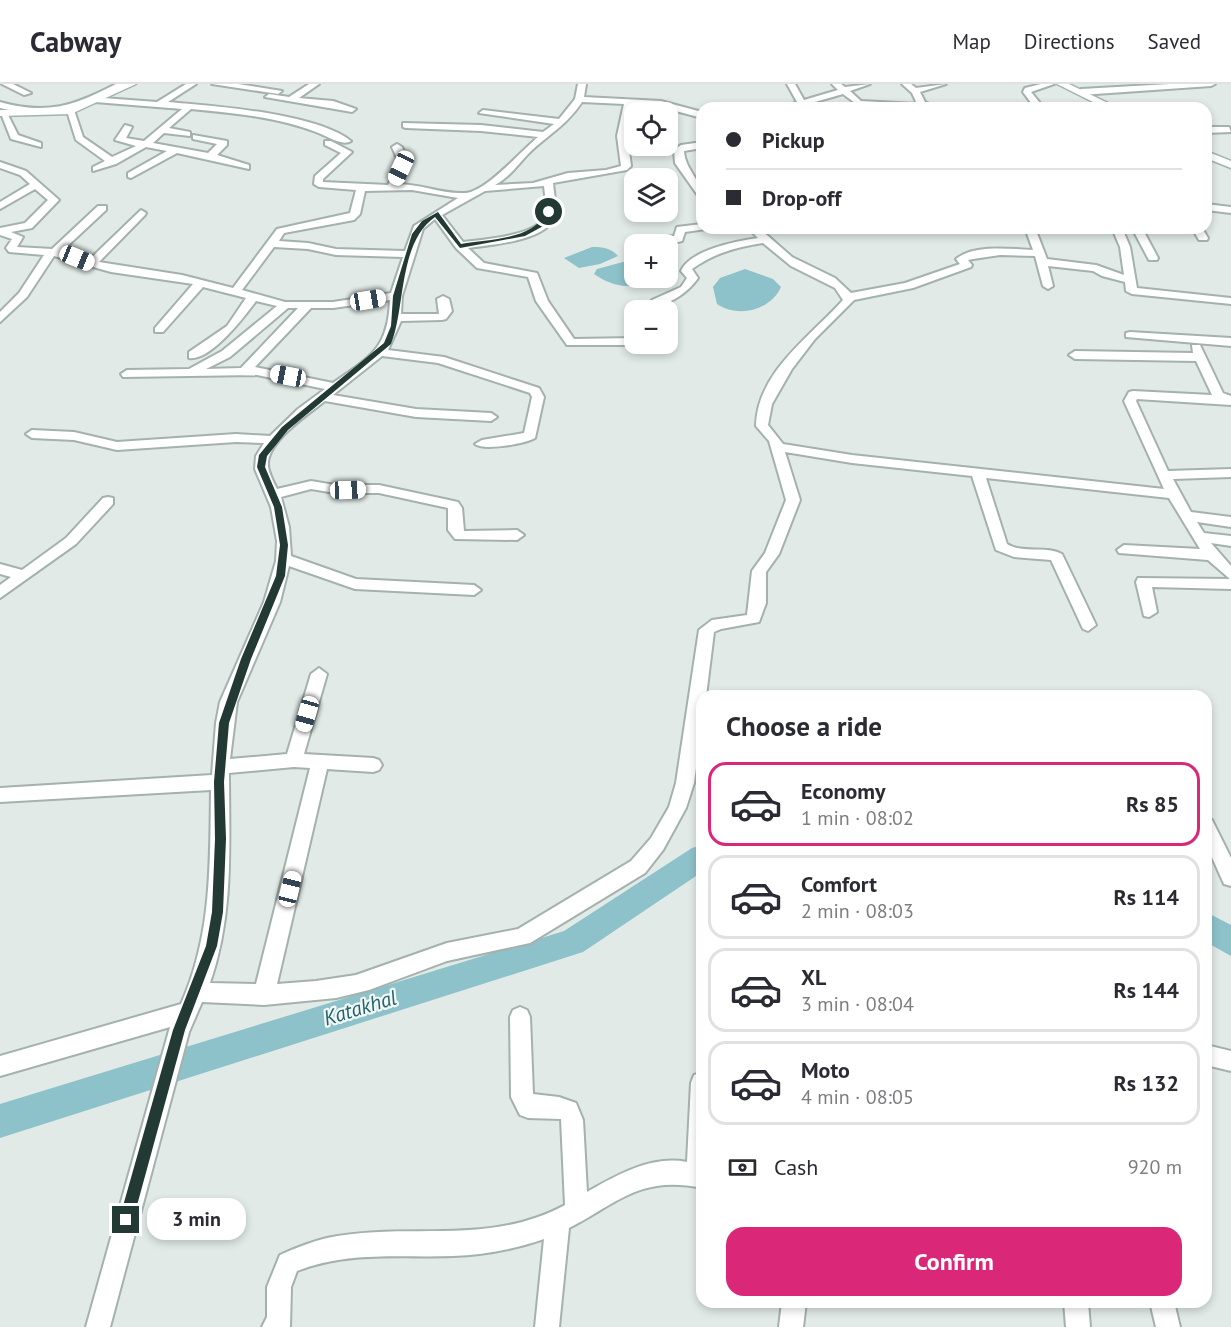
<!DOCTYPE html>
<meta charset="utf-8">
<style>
body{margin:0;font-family:"PT Sans",sans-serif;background:#f7f7f7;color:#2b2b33;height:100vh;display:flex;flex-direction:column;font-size:22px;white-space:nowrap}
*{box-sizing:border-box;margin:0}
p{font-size:20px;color:#7c7c81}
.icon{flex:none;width:33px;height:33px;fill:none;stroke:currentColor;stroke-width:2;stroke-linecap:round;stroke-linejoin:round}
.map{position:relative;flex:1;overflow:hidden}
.panel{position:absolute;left:696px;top:606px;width:516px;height:618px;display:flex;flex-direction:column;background:#fff;border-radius:18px;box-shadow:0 3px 9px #0003}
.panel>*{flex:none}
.hud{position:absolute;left:696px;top:18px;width:516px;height:132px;border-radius:18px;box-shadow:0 3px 9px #0003;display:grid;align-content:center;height:132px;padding:0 30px;background:#fff}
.fabs{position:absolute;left:624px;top:18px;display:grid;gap:12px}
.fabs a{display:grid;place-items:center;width:54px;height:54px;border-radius:12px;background:#fff;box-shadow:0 3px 9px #0003;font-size:30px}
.end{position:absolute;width:27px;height:27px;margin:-14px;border:8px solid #233933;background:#fff;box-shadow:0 0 0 3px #fff}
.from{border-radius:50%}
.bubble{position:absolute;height:42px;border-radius:18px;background:#fff;box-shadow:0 3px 9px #0003;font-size:20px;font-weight:700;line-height:42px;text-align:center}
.car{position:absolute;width:18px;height:36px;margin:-18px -9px;border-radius:8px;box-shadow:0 0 4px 2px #0007;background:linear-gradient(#fff 24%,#345 0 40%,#fff 0 76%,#345 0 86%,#fff 0)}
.hud b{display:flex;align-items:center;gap:21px;height:57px;font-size:22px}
.hud b+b{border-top:2px solid #e1e1e2}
.hud i{width:15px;height:15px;background:#2b2b33}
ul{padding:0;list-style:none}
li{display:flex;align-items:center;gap:18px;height:84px;margin:0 12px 9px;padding:0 18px;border:3px solid #e1e1e2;border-radius:18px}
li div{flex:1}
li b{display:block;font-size:22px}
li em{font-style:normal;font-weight:700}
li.current{border-color:#db2777}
li>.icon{width:54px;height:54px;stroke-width:1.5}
h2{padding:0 30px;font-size:27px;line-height:72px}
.pay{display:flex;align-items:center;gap:15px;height:66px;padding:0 30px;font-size:22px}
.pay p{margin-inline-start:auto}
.action{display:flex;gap:12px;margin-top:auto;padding:12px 30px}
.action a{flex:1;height:69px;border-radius:18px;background:#db2777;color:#fff;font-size:24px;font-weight:700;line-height:69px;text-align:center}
header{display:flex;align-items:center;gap:36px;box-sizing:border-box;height:84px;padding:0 30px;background:#fff;border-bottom:2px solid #e1e1e2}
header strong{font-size:28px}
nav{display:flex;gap:33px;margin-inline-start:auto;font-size:21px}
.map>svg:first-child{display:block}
.water{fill:#8dc2ca}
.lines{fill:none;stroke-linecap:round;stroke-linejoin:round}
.river{fill:#8dc2ca;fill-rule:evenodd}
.street-casing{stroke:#a4b1ad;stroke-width:4}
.secondary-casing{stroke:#a1b4ad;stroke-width:3}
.street{fill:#fff;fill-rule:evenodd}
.secondary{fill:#fff;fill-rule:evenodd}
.route{fill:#233933}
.labels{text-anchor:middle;stroke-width:4.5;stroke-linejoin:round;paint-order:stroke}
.near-water-label{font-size:21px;font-style:italic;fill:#23636f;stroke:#f1f7f4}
</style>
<header>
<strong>Cabway</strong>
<nav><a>Map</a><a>Directions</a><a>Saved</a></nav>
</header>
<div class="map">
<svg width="1231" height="1243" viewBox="0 0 1231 1243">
<rect width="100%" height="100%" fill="#e1eae6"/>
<!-- water -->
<g class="water">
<path d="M 592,163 C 603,163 611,164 618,172 L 600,180 L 579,184 L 564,174 Z"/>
<path d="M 634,175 L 634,194 L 655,194 C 631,206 615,204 594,190 L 597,185 Z"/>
<path d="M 745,185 L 773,195 L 781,203 C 770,227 738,234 717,220 L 713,203 L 720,194 Z"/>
</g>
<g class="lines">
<!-- river -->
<g class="river">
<polygon points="702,761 702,788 583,868 0,1054 0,1020 564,847 692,764"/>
<polygon points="1206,828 1231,841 1231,872 1206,858"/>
</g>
<defs>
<g id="street">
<polygon points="2,0 13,0 31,9 24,11"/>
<path d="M 116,0 L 126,0 L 103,14 L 157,18 L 186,0 L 196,0 L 168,18 C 213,22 316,29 351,57 C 342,63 326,51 316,48 C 277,33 233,29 191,25 L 169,44 L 190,48 L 190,52 L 164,49 L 153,59 L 208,69 L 217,60 L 193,55 L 193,51 L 227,57 L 227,61 L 217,71 L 249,81 L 249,85 L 177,69 L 131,94 L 128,93 L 128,89 L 167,67 L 146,63 L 116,80 L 93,87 L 93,83 L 105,77 L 76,56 L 67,27 L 30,30 L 0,24 L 0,18 C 47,31 74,22 116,0 ZM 95,18 L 182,25 L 144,57 L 126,54 L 132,43 L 125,41 L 115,56 L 136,62 L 112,73 L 83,53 L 74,26 Z"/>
<polygon points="212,0 238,0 282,7 278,10"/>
<polygon points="309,0 319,0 299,14 333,17 356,25 352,28 265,13 269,10 289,13"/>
<path d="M 578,0 L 586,0 L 584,13 L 661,17 L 702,28 L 702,34 L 661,23 L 633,21 L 627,52 L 631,82 L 627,86 L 553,99 C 554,110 557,122 554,133 C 547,157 490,161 468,164 L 484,179 L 537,189 L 548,217 L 574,255 L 634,254 L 634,260 L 661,260 L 660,263 L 642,264 L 637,261 L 567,261 L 536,217 L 528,193 L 477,184 L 456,164 L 435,135 L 423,145 L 402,212 L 401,230 L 439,230 L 437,215 L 443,212 L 449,215 L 452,227 L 446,235 L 442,236 L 401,237 L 388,266 L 444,273 L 539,304 L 544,313 L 535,354 C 525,360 483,367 475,360 L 482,356 L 524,349 L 532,313 L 530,309 L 438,279 L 382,272 L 333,311 L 416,325 L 491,329 L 497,333 L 491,337 L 416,333 L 325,317 C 308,330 270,356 268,378 C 267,387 273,397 277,405 L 311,397 L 335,401 L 379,401 L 458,418 L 462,424 L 464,447 L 517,446 L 524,451 L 517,456 L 455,455 L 448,446 L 448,424 L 379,409 L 335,409 L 311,405 L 281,413 L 289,443 L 291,472 L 356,495 L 474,501 L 481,506 L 474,511 L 355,505 L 289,482 L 280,518 L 237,618 L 230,675 L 287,670 L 311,590 L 319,584 L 327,590 L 304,670 L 373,674 L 379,676 L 382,681 L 379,686 L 373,688 L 327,685 L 277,900 L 316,897 L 356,891 L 447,859 L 518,845 L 631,777 L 651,754 L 669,723 L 676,699 L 699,546 L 712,536 L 747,531 L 752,487 L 765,469 L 786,416 L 769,357 L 756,342 C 757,288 811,252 843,216 L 835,204 L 791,182 L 763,159 C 737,163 714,169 692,185 L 698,194 C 689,207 669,223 652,220 L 652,216 L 681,203 L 687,194 L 681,187 C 690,166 737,157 758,154 L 748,144 L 759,144 L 792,173 L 835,194 L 851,209 L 905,199 L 960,180 L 956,175 C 974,160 1011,165 1033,166 L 1025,144 L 1035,144 L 1047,175 L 1096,181 L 1124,191 L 1120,163 L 1112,144 L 1122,144 L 1130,163 L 1137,204 L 1231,214 L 1231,220 L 1132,210 L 1126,207 L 1125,198 L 1102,192 L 1093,187 L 1048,182 L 1053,202 L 1048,205 L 1043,202 L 1035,172 L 1000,171 L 973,175 L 968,176 L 972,181 L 971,183 L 913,204 L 854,216 L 815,255 L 792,285 L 772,320 L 768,341 L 783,360 L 852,371 L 1164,405 L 1124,317 L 1129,308 L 1133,307 L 1212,311 L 1196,277 L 1075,275 L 1069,271 L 1075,267 L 1193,269 L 1192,261 L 1200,261 L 1223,309 L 1231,312 L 1231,321 L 1137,315 L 1136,317 L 1168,387 L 1231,385 L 1231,393 L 1173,395 L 1191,428 L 1231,433 L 1231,443 L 1197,438 L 1204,449 L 1231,452 L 1231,462 L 1211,459 L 1231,482 L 1231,505 L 1152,503 L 1157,528 L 1149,533 L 1144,532 L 1136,498 L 1138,494 L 1230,495 L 1208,476 L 1119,469 L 1117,466 L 1124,461 L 1200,465 L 1169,414 L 986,394 L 1007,460 C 1023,470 1045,461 1062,470 L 1096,541 L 1088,547 L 1083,545 L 1051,476 L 1014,473 L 996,466 L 972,392 L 852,379 L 785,368 L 800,416 L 779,470 L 766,488 L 766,519 L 759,538 L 721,545 L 714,548 L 706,612 L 702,612 L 702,639 L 694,699 L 686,724 L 663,766 L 645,789 L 530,859 L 447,877 L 369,906 L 336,914 L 264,921 L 202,918 L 189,948 L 110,1243 L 86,1243 L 170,943 L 0,992 L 0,972 L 181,920 C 212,851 210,780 211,706 L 0,718 L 0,704 L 212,691 L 216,639 L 220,618 L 264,518 L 276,477 L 277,457 L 271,423 L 255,385 L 256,372 L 264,359 L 236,358 L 117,366 L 74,356 L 32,354 L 26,350 L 32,346 L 74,348 L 117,358 L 236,350 L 270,352 L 298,325 L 325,305 L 257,291 L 123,293 L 121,290 L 127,286 L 189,285 L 222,267 L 277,222 L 256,217 C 245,232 210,278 189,274 L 189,268 L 227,242 L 246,214 L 203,203 L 163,248 L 155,248 L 155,244 L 193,200 L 111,188 L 54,172 L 27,213 L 0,238 L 0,228 L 19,209 L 44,171 L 9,168 L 6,164 L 12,155 L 0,151 L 0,144 L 25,139 L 48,116 L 35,105 L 0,125 L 0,118 L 30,100 L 20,91 L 0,84 L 0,78 L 26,87 L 59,116 L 32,144 L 11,148 L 23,153 L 17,163 L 52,165 L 98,122 L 106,122 L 106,126 L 61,168 L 89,176 L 141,126 L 146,129 L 145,131 L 99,178 L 182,191 L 233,204 L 277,145 L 350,129 L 356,106 L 319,103 L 314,100 L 315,92 L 341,69 L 325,61 L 325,57 L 331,57 L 352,68 L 323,95 L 323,98 L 388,101 L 399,79 L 392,63 L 397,60 L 402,63 L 409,79 L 398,100 C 420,100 442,110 464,109 C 485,109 521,67 538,53 L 481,47 L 406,44 L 403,43 L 403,39 L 481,41 L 543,48 L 554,40 L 479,29 L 483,26 L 559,35 L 575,15 ZM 582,18 L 624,20 L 617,52 L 621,82 L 606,86 L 568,89 L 533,99 L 495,101 C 510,93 518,80 529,69 C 549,50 567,41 582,18 ZM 544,102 C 545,112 548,126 543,135 C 533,152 481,156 463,158 L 442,131 L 485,107 ZM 412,106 L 458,114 L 414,142 L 405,167 L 336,165 L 308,159 L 279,157 L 284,149 L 354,136 L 360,130 L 365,107 ZM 274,163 L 308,165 L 336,171 L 403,173 L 391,209 L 333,218 L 285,218 L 242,206 ZM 390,216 C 388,265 371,272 333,299 L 255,283 L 311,224 L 333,224 ZM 288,224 L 298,224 L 241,284 L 206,285 L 230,273 ZM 294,683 L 310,684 L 256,900 L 210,899 C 234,830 229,761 229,689 Z"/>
<polygon points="787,0 795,0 804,16 838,6 832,0 841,0 845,3 870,0 850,7 861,17 917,20 912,9 902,0 911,0 916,4 946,0 920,8 925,18 938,24 859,22 843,10 794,24 781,24 797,18"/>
<polygon points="1041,0 1054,0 1031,8 1044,24 1035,24 1023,8 1025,4"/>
<polygon points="1170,0 1215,0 1211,2 1081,11 1077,8 1081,5"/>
<polygon points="0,27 6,27 18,51 41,59 41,63 11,55"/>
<polygon points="1206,43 1229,43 1231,48 1206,49"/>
<path d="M 702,58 L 702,64 L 684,67 C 685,86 702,96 702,114 L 699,113 L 675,79 L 674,66 L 681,61 Z"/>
<polygon points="1206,120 1231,123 1231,129 1206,126"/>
<polygon points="702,140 702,144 706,145 685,148 682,157 678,158 636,160 631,157 636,154 674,152 677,143"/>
<polygon points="1132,144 1142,144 1158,174 1157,176 1149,176"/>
<polygon points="1192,144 1202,144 1208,154 1207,156 1199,156"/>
<polygon points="1130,248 1231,254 1231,262 1126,253 1126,249"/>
<polygon points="108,413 113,414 113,420 76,460 0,514 0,501 11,493 0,490 0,480 22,486 66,454 103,414"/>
<polygon points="1206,733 1212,736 1231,774 1231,802 1224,800 1206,760"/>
<path d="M 520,923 L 527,926 L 530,933 L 533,1010 L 559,1013 L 576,1019 L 583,1036 L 587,1108 C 617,1091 652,1071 687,1078 L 691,999 L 694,991 L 702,988 L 702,1104 C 641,1091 619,1118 569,1144 L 559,1243 L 535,1243 L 544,1155 C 515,1165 484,1171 453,1172 C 401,1174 347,1167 297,1187 L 291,1203 L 290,1243 L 262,1243 L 267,1233 L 267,1203 L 280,1171 C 295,1164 311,1158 327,1154 C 409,1137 487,1163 565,1121 L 561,1035 L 528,1034 L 520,1031 L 511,1013 L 510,933 L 513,926 Z"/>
<polygon points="1206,961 1231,967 1231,987 1206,981"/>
<polygon points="782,1218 806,1218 803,1243 779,1243"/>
<polygon points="1064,1218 1088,1218 1090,1243 1066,1243"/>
<polygon points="1150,1218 1174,1218 1180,1243 1156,1243"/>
</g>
<g id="secondary">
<polygon points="123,0 136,0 71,30 0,32 0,26 69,24"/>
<polygon points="1057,0 1069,0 1118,24 1105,24"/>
<polygon points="1206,67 1231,77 1231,84 1206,74"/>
</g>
</defs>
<!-- street casing -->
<use href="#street" class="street-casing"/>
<!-- secondary casing -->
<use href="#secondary" class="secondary-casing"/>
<!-- street -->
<use href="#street" class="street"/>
<!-- secondary -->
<use href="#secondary" class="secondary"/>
</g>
<!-- route -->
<path class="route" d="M 547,127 L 552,128 L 547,140 L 525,152 L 460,164 L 435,133 C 398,159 406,222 391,260 L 288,346 L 267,372 L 265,383 L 282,423 L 288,461 L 285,492 L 251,575 L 229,639 L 224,698 L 226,755 L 223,828 L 217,862 L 185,946 L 133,1136 L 131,1141 L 121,1141 L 119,1136 L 173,946 L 206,862 L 212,828 L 215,755 L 214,698 L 219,639 L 241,575 L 276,492 L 280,461 L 274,423 L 257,383 L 259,371 L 282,343 L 384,259 L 391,242 L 393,212 L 412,150 L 422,137 L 438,128 L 461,160 C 490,155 534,156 547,127 Z"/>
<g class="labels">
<!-- near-water labels -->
<g class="near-water-label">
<text transform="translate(360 924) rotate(-17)" y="7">Katakhal</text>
</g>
</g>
</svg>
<div class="fabs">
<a><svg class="icon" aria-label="locate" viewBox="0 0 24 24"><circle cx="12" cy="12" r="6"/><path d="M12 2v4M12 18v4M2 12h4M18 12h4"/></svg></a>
<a><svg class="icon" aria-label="layers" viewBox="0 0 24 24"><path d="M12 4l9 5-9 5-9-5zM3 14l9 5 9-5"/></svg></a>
<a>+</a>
<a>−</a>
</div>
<i class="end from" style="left:549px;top:128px"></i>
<i class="end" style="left:126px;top:1136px"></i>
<div class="bubble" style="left:147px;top:1114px;width:99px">3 min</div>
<i class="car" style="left:401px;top:84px;rotate:205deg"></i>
<i class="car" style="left:77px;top:174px;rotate:112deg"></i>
<i class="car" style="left:368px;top:216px;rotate:81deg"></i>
<i class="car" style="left:288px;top:292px;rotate:281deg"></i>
<i class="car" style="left:348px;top:406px;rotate:88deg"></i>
<i class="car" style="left:307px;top:630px;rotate:196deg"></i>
<i class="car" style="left:290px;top:805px;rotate:14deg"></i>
<div class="hud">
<b><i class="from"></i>Pickup</b>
<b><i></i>Drop-off</b>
</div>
<section class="panel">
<h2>Choose a ride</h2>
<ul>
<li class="current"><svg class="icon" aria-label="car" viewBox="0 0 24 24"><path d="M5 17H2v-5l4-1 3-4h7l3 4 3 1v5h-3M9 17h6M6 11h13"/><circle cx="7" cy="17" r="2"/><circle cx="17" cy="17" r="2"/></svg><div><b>Economy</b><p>1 min · 08:02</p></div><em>Rs 85</em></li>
<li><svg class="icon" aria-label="car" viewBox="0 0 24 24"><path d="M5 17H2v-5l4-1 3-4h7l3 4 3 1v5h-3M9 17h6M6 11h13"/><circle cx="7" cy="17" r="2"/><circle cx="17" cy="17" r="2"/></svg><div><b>Comfort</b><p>2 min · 08:03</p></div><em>Rs 114</em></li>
<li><svg class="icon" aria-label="car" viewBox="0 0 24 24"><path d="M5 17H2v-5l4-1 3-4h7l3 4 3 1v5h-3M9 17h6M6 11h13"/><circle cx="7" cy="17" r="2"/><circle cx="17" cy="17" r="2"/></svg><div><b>XL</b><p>3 min · 08:04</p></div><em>Rs 144</em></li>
<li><svg class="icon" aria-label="car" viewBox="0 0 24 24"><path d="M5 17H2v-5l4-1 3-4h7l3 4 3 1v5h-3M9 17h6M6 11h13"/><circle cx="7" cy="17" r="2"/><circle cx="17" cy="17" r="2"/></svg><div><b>Moto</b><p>4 min · 08:05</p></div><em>Rs 132</em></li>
</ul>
<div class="pay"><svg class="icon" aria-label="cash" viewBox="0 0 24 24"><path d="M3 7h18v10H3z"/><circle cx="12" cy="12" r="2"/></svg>Cash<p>920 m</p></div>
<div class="action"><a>Confirm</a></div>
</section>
</div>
